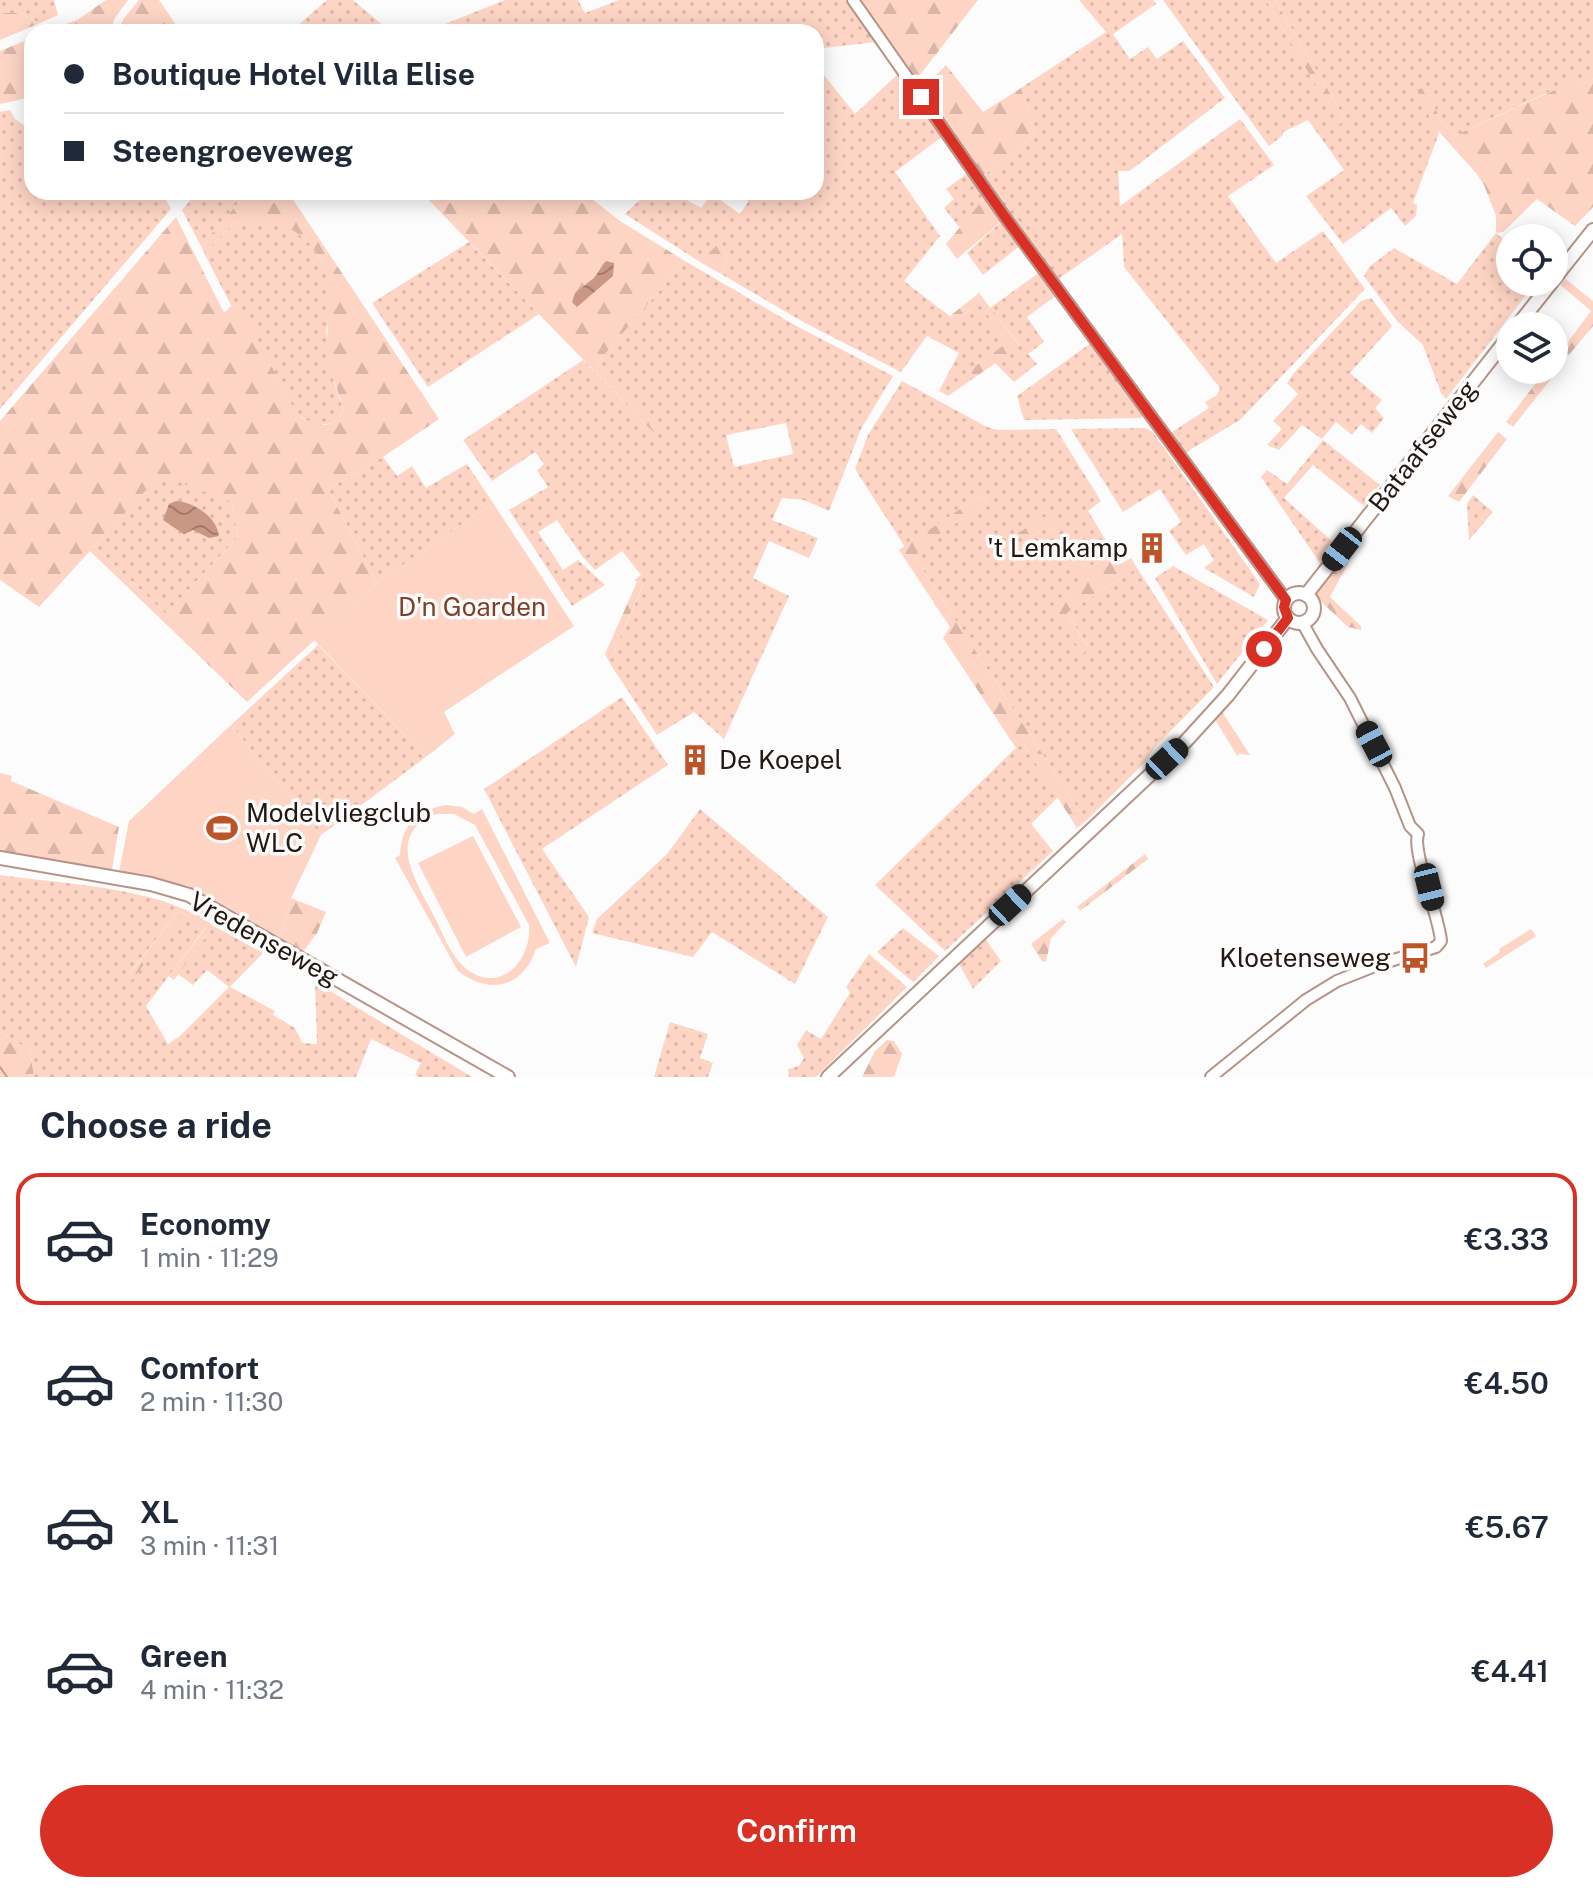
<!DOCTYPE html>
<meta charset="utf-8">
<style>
body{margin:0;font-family:"Public Sans",sans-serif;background:#f6f6f7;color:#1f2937;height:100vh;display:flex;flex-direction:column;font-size:30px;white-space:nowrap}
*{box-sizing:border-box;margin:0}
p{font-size:26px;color:#747a83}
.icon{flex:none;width:44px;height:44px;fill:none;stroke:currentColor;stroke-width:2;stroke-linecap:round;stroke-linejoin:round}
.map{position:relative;height:1077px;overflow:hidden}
.drawer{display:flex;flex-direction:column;background:#fff;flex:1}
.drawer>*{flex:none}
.guide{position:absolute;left:24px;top:24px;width:800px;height:176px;border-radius:24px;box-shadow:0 4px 20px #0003;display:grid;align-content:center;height:176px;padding:0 40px;background:#fff}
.fabs{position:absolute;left:1496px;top:224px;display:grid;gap:16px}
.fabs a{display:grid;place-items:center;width:72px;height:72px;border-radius:50%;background:#fff;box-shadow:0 4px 20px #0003;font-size:40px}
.end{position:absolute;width:36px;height:36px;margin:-18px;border:10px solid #d93025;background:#fff;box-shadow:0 0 0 4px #fff}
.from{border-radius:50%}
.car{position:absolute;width:24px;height:48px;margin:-24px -12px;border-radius:10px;box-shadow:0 0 6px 2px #0007;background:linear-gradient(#222 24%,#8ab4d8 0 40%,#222 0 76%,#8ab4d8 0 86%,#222 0)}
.guide b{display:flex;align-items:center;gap:28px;height:76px;font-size:30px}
.guide b+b{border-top:2px solid #e0e1e3}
.guide i{width:20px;height:20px;background:#1f2937}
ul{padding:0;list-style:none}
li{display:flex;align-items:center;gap:24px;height:132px;margin:0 16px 12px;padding:0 24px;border:4px solid transparent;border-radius:24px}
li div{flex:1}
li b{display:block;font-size:30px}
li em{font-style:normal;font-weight:600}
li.active{border-color:#d93025}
li>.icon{width:72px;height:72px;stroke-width:1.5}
h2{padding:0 40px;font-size:36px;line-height:96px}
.action{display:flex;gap:16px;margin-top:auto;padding:16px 40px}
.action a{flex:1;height:92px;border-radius:48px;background:#d93025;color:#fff;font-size:32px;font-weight:600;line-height:92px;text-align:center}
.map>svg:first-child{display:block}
.grass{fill:url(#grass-dots);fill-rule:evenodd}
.forest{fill:url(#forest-firs);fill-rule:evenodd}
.garden{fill:#fed5c5;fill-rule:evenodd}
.water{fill:url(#water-waves)}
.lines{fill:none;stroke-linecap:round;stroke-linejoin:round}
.stream{stroke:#c99783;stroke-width:2}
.minor-casing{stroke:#b59488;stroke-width:14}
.major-casing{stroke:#b59488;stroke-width:16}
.minor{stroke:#fff;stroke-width:10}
.major{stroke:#fff;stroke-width:12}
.route{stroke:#d93025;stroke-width:10}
.labels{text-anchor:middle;stroke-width:7;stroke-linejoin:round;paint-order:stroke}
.street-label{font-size:26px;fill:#231712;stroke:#fcfcfc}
.poi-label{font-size:26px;fill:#231712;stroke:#fcfcfc;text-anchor:end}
.park-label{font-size:26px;fill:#7f4025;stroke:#fcfcfc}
</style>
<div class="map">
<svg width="1593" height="1077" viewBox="0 0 1593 1077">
<defs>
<pattern id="grass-dots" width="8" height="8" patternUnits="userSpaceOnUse" patternTransform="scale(2)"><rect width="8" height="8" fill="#fed5c5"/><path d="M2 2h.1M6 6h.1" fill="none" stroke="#d9b6a8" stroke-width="1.8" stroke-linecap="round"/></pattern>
<pattern id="forest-firs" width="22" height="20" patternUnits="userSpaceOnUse" patternTransform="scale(2)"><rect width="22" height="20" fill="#fed5c5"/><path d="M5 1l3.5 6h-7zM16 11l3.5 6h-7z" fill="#d9b6a8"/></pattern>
<pattern id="water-waves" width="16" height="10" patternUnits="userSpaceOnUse" patternTransform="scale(2)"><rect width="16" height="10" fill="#c99783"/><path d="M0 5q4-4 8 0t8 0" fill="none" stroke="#a37a6a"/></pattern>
</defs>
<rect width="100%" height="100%" fill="#fcfcfc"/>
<!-- grass -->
<g class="grass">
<polygon points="0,0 54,0 58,15 40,23 20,13 0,13"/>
<polygon points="327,0 353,0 391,32 290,32"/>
<polygon points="505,0 578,0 585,13 619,0 845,0 875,42 816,49 816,32 425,32"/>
<polygon points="1079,0 1153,0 1156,4 1113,34 1130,59 1148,47 1157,59 1183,41 1225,98 1135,167 1129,171 1118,171 1120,206 1240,119 1274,165 1228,196 1276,263 1323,231 1365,289 1240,420 1183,454 1169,434 1209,408 1205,402 1217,395 1220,388 1124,267 1122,234 1057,280 983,176 1035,135 1021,88 1106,32"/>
<polygon points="1163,0 1266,0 1339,124 1345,119 1275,0 1593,0 1593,79 1579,85 1551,91 1456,135 1442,124 1427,90 1417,90 1439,133 1413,203 1417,205 1416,216 1405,226 1391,208 1343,244 1306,196 1344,170 1308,120 1283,132 1283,135 1269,146"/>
<polygon points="816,65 855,114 898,74 943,136 895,172 940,236 904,281 956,321 978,302 1009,342 969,371 974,378 948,396 939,391 959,353 927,336 901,372 805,323 721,274 728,256 721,242 700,262 625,214 648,192 673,192 701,208 707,200 700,195 702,192 709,192 740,214 748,202 745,192 816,192"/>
<polygon points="10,110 15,119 32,131 32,192 162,192 171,209 0,409 0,112"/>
<polygon points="969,172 986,196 960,228 944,208 954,199 946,189"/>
<polygon points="197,192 248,192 201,246 182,210"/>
<path d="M 261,220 L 286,225 L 299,233 L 309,242 L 328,271 L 331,281 L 330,317 L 326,331 L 334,383 L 344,411 L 334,423 C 318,426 306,423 295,411 L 240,307 L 233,309 L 204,253 L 234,223 Z"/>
<polygon points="1003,220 1021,245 983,275 967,253"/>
<polygon points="1496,233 1510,245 1510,282 1536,282 1446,399 1441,393 1423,345 1397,321 1364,276 1370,266 1394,248 1457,284"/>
<polygon points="469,242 539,314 428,387 372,303"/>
<path d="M 685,261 L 798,327 L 893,376 L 861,429 L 829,511 L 804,500 L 782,498 L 772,520 L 818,538 L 809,558 L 769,541 L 753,578 L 789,596 L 724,739 L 694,712 L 657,735 L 609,662 L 643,586 L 634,580 L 641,575 L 622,551 L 595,570 L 582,556 L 557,520 L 538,532 L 563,570 L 578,560 L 605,585 L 572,606 L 509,510 L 548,487 L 537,470 L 544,464 L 535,452 L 492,481 L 463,440 L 583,360 L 656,435 L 663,430 L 598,362 ZM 786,423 L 793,454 L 734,467 L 726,435 Z"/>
<polygon points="1040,272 1057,295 1027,317 1044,342 1028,354 1037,364 1014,382 995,363 1020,345 990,308"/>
<polygon points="1371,298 1392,326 1350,373 1382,400 1375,408 1384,418 1372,433 1361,424 1352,435 1336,422 1322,439 1302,425 1279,450 1267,445 1282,429 1273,421 1298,394 1287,383 1293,374 1361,301"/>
<polygon points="1091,343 1144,415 1141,418 1024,420 1017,396"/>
<polygon points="902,381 987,427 998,430 1056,429 1101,501 1088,511 1113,552 1086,569 1050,513 1024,541 1049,526 1086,585 1053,606 1089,648 1067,613 1137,568 1214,687 1155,747 1144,763 1086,821 916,559 918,548 986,503 981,495 905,547 855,469 868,435"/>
<polygon points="1145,428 1153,432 1260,584 1254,597 1204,568 1214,560 1204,544 1186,555 1169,531 1181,522 1160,489 1123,512 1071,429"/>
<polygon points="1323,440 1380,485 1364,506 1313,465 1284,498 1335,544 1320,563 1261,477 1267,470 1287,484"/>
<polygon points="383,457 397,476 412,466 426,488 467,464 493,503 377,583 328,489"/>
<path d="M 160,474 L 232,502 L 238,537 L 166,614 L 94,546 ZM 184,502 L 210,517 L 209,538 L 198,531 L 174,527 Z"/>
<polygon points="1473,495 1493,512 1469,540 1467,504"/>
<polygon points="1173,566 1268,620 1217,684 1155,578"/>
<polygon points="318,645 426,757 321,835 231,725"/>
<polygon points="622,697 668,765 542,849 589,917 576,967 484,789"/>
<polygon points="1022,742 1058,797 1031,824 1053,851 945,951 875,885"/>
<polygon points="700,809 828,917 795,984 712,932 693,957 592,933 597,919 667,854"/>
<path d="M 0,875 C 56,883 130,886 181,908 L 128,975 L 184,913 L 206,927 L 146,1006 L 168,1044 L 180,1036 L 229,987 L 207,970 L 193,985 L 178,974 L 214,926 L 263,953 L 230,987 L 275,1011 L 273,1015 L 295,1028 L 302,1043 L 317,1044 L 315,982 L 472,1077 L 419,1077 L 415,1075 L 421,1063 L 371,1039 L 356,1077 L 34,1077 L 30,1050 L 0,1032 Z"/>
<polygon points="903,928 939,956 913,982 877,952"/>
<polygon points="984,937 1001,961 973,989 958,962"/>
<polygon points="869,954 907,987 816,1077 789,1077 788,1069 799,1066 804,1058 797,1045 806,1030 821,1039 850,993 846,987"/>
<polygon points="670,1022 708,1034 700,1058 713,1063 708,1077 654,1077"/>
</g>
<!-- forest -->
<g class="forest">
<polygon points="106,0 128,0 115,18 109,32 57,32 55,28 77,20"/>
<polygon points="139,0 159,0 181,32 117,32 124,18"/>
<polygon points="857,0 978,0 916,80"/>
<polygon points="1266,0 1275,0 1345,119 1339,125"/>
<polygon points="0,13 20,13 40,23 0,40"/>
<polygon points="32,38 32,97 0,104 0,51"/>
<polygon points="946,65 983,112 1021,88 1035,135 983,176 922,90"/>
<polygon points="1593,79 1593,207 1575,226 1537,199 1503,232 1496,233 1496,216 1484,185 1476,173 1433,125 1417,90 1426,87 1442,124 1456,135 1574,81 1579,85"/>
<path d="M 248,192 L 288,192 L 439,419 L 383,457 L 328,489 L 377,583 L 247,702 L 90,551 L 39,607 L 0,580 L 0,421 L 176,217 L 224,313 L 231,306 L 233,309 L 240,306 L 295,411 L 303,419 L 325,425 L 334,423 L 344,411 L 326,356 L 331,281 C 328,271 323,263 317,254 C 296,222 269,220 234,223 L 204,253 L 201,246 ZM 160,475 L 232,502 L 238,537 L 166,614 L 94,546 Z"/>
<polygon points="421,192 583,192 620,221 685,261 598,362 664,430 656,435"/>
<polygon points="986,196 1003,220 957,259 946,244"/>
<polygon points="721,241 728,256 721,274 700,262"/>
<polygon points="1562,276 1593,301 1593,326 1568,356 1561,351 1591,311 1557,282"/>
<polygon points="979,293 1020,346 974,378 969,371 1008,342 978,302 956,321 950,316"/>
<polygon points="1554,359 1562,365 1513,427 1506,422 1546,370 1554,370"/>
<polygon points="1498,432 1507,439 1459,502 1448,496"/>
<polygon points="981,495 986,503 919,548 916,559 1086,821 1077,828 1023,743 1016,748 943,638 950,627 899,550"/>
<polygon points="1051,513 1086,569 1113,552 1121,564 1131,558 1137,568 1067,613 1089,649 1082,654 1053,606 1085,585 1049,526 1024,541 1018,533"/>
<polygon points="1370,522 1330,597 1361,626 1361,630 1348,627 1313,594"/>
<polygon points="637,582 643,585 609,662 605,654"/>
<polygon points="1221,710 1250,755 1239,754 1238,757 1214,718"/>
<polygon points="0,773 12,776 11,781 119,827 112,870 0,850"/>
<polygon points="1145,854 1148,859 1080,911 1077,907"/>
<polygon points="291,898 326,912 317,933 303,952 281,938"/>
<polygon points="181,908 198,915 214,926 174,980 169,976 206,928 184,913 131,981 128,976"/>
<polygon points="1063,919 1066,922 1051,938 1046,962 1042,961 1031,944"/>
<polygon points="1531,929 1536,936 1486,968 1483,964 1500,952 1499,949"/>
<polygon points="0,1032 30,1050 34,1077 0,1077"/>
<polygon points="887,1040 894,1041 902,1054 894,1077 862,1077 875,1051"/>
</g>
<!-- garden -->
<g class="garden">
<polygon points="493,503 574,626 444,712 455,734 426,757 314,640 377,583"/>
<polygon points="231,725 321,835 291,898 281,938 189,886 119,872 129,821"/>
<path d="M 446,805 L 462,807 L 474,814 L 482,809 L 550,943 L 536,949 C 523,988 489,995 458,971 L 395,858 L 400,855 C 401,825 418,810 446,805 ZM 437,814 L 454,814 L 475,825 L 529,925 C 532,963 497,997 463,966 C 450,954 443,933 435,918 C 418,884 382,834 437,814 Z"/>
<polygon points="473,836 521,927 466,957 418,863"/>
</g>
<!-- water -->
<g class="water">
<polygon points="606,261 614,263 613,276 577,307 572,302 575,293 594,278"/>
<path d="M 176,501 C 194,502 217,517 219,536 L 209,538 L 193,530 L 184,534 L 163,520 L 169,504 Z"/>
</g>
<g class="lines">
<!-- stream -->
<polyline class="stream" points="0,1067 7,1077"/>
<defs>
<g id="minor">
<polyline points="853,0 1005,217 1286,600"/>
<path d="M 1211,1077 L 1306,1000 L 1337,981 L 1377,965 L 1436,947 L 1441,941 C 1439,915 1412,853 1418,834 L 1410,826 L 1395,788 L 1350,698 L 1317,649 L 1302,622"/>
</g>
<g id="major">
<polyline points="1554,279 1593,230"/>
<polyline points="1517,326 1552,282"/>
<circle cx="1299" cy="608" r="15"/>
<polyline points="1306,595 1510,335"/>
<polyline points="0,858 151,884 189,895 508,1077"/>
<polyline points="828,1077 1186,741 1228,695 1288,618"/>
</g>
</defs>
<!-- minor casing -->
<use href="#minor" class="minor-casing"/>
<!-- major casing -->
<use href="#major" class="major-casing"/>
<!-- minor -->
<use href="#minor" class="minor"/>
<!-- major -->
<use href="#major" class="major"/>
</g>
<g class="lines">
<!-- route -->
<polyline class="route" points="921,97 1005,217 1286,600 1284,607 1288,618 1264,649"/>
</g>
<!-- icons -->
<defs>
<symbol id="building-bare" viewBox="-9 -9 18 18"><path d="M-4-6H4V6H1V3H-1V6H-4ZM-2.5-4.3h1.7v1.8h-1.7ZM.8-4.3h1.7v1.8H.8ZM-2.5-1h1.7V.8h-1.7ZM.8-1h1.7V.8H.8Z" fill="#bb5528" stroke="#fcfcfc" stroke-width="2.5" paint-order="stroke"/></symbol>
<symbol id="stadium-bare" viewBox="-9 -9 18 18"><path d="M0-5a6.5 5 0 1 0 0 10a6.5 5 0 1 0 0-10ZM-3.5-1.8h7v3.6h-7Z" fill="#bb5528" stroke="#fcfcfc" stroke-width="2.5" paint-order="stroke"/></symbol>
<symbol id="bus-bare" viewBox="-9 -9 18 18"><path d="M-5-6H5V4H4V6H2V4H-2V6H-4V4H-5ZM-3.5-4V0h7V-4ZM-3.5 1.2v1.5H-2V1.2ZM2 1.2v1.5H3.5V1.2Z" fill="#bb5528" stroke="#fcfcfc" stroke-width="2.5" paint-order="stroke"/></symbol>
</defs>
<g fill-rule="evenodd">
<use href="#building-bare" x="1130" y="526" width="44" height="44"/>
<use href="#building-bare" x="673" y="738" width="44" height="44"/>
<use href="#stadium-bare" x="200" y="806" width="44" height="44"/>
<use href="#bus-bare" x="1393" y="936" width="44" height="44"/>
</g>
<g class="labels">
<!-- street labels -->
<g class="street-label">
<text transform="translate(1423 446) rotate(-52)" y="9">Bataafseweg</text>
<text transform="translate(264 939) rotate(29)" y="9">Vredenseweg</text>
</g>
<!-- poi labels -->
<g class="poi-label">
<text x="1128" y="557">'t Lemkamp</text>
<text x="719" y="769" text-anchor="start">De Koepel</text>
<text x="246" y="822" text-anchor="start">Modelvliegclub<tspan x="246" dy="30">WLC</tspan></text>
<text x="1391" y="967">Kloetenseweg</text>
</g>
<!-- park labels -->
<g class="park-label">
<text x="472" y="616">D'n Goarden</text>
</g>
</g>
</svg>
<div class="fabs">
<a><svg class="icon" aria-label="locate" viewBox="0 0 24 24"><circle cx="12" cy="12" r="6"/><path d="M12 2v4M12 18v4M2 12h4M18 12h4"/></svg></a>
<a><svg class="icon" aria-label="layers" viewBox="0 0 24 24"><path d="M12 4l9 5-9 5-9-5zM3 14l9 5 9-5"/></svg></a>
</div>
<i class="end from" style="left:1264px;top:649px"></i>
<i class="end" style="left:921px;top:97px"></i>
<i class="car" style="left:1342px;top:549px;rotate:218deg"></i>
<i class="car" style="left:1374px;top:744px;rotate:332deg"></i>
<i class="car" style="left:1167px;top:759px;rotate:47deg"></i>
<i class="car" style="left:1429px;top:887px;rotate:166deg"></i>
<i class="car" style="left:1010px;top:905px;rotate:47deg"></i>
<div class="guide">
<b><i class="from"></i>Boutique Hotel Villa Elise</b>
<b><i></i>Steengroeveweg</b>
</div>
</div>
<section class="drawer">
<h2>Choose a ride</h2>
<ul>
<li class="active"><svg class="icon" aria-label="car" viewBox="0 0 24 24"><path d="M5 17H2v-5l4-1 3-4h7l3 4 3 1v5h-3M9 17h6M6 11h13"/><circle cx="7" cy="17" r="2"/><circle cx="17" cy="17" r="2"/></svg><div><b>Economy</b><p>1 min · 11:29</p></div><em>€3.33</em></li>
<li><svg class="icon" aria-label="car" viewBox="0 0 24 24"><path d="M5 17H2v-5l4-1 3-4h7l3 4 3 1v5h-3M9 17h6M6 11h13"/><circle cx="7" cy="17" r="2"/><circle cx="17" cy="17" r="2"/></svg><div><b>Comfort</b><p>2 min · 11:30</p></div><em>€4.50</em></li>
<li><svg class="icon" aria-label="car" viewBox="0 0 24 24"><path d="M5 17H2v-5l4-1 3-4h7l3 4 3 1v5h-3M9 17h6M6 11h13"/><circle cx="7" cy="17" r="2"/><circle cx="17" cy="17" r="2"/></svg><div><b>XL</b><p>3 min · 11:31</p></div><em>€5.67</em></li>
<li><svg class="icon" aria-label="car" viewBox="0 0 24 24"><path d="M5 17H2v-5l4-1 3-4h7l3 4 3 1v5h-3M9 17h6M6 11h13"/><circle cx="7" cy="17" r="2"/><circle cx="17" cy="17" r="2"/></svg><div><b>Green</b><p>4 min · 11:32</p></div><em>€4.41</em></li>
</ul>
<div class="action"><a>Confirm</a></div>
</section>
